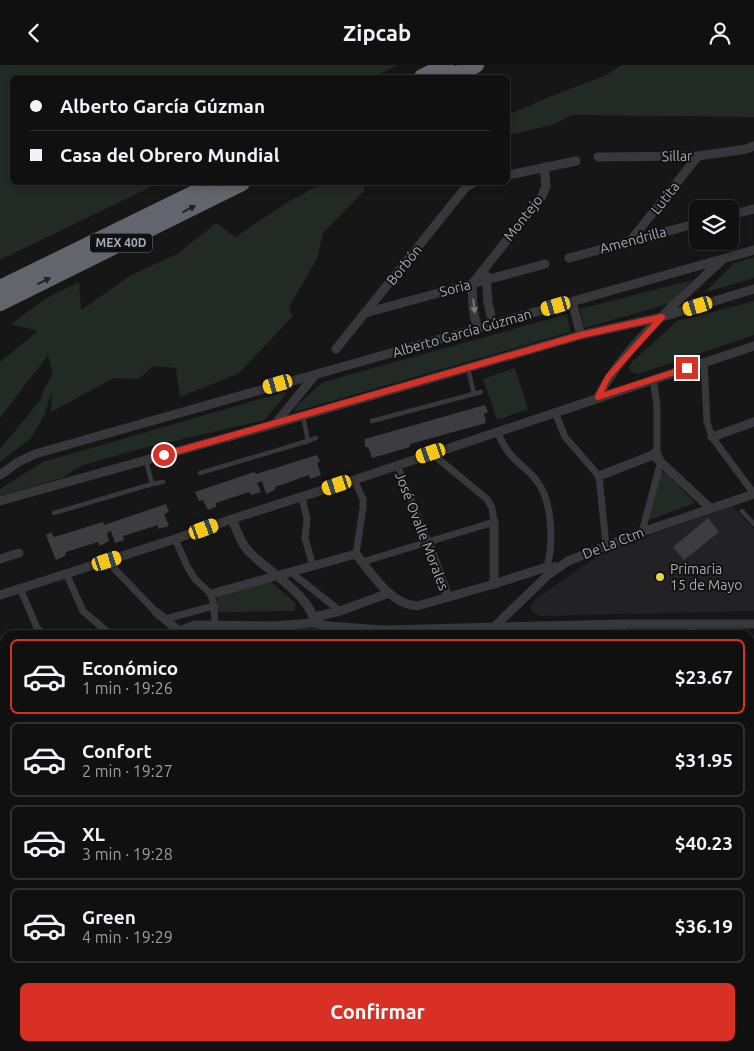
<!DOCTYPE html>
<html lang="es">
<meta charset="utf-8">
<style>
body{margin:0;font-family:Ubuntu,sans-serif;background:#1e1e1f;color:#f1f3f6;height:100vh;display:flex;flex-direction:column;font-size:19px;white-space:nowrap}
*{box-sizing:border-box;margin:0}
p{font-size:16px;color:#9c9d9f}
.icon{flex:none;width:28px;height:28px;fill:none;stroke:currentColor;stroke-width:2;stroke-linecap:round;stroke-linejoin:round}
.map{position:relative;flex:1;overflow:hidden}
.side{position:absolute;left:0px;top:565px;width:755px;height:421px;display:flex;flex-direction:column;background:#101011;border-radius:15px 15px 0 0;box-shadow:0 2px 8px #0003,0 0 0 1px #303031}
.side>*{flex:none}
.banner{position:absolute;left:10px;top:10px;width:500px;height:110px;border-radius:8px;box-shadow:0 2px 8px #0003,0 0 0 1px #303031;display:grid;align-content:center;height:110px;padding:0 20px;background:#101011}
.buttons{position:absolute;left:689px;top:135px;display:grid;gap:10px}
.buttons a{display:grid;place-items:center;width:50px;height:50px;border-radius:8px;background:#101011;box-shadow:0 2px 8px #0003,0 0 0 1px #303031;font-size:25px}
.end{position:absolute;width:22px;height:22px;margin:-11px;border:6px solid #d93025;background:#fff;box-shadow:0 0 0 2px #fff}
.from{border-radius:50%}
.car{position:absolute;width:15px;height:30px;margin:-15px -8px;border-radius:6px;box-shadow:0 0 4px 1px #0007;background:linear-gradient(#f5c518 24%,#345 0 40%,#f5c518 0 76%,#345 0 86%,#f5c518 0)}
.banner b{display:flex;align-items:center;gap:18px;height:48px;font-size:19px}
.banner b+b{border-top:1px solid #303031}
.banner i{width:12px;height:12px;background:#f1f3f6}
ul{padding:9px 0 0;list-style:none}
li{display:flex;align-items:center;gap:15px;height:75px;margin:0 10px 8px;padding:0 10px;border:2px solid #303031;border-radius:8px}
li div{flex:1}
li b{display:block;font-size:19px}
li em{font-style:normal;font-weight:700}
li.on{border-color:#d93025}
li>.icon{width:45px;height:45px;stroke-width:1.5}
.button{display:flex;gap:10px;margin-top:auto;padding:10px 20px}
.button a{flex:1;height:58px;border-radius:8px;background:#d93025;color:#fff;font-size:20px;font-weight:700;line-height:58px;text-align:center}
header{display:flex;justify-content:space-between;align-items:center;height:65px;padding:0 20px;background:#101011;font-size:22px;font-weight:700}
.map>svg:first-child{display:block}
.built{fill:#222224}
.green{fill:#222a24}
.building{fill:#3d3d41}
.lines{fill:none;stroke-linecap:round;stroke-linejoin:round}
.service{stroke:#37373c;stroke-width:4.5}
.pedestrian{stroke:#37373c;stroke-width:7}
.minor{stroke:#37373c;stroke-width:9}
.tertiary{stroke:#37373c;stroke-width:11}
.secondary{stroke:#45454c;stroke-width:12}
.motorway{stroke:#63646d;stroke-width:16}
.oneway{fill:#212224}
.oneway2{fill:#757680}
.route{stroke:#d93025;stroke-width:6}
.poi-dot{fill:#e7d53e;stroke:#111112;stroke-width:2}
.labels{text-anchor:middle;stroke-width:4;stroke-linejoin:round;paint-order:stroke}
.shield{fill:#111112;stroke:#7b7b86;stroke-width:1}
.shield-label{font-size:12px;font-weight:bold;fill:#a8a9b7}
.street-label{font-size:14px;fill:#a8a9b7;stroke:#111112}
.poi-label{font-size:14px;fill:#a8a9b7;stroke:#111112;text-anchor:start}
</style>
<header><svg class="icon" aria-label="back" viewBox="0 0 24 24"><path d="M15 5l-7 7 7 7"/></svg>Zipcab<svg class="icon" aria-label="person" viewBox="0 0 24 24"><circle cx="12" cy="8" r="4"/><path d="M4 21q1-7 8-7t8 7"/></svg></header>
<div class="map">
<svg width="754" height="986" viewBox="0 0 754 986">
<rect width="100%" height="100%" fill="#161617"/>
<!-- built -->
<g class="built">
<polygon points="733,441 754,464 754,546 540,551 533,547 530,543 536,534 597,491 647,471"/>
<polygon points="0,876 5,876 5,921 0,948"/>
</g>
<!-- green -->
<g class="green">
<polygon points="0,0 398,0 374,12 12,12 12,118 159,118 0,195"/>
<polygon points="621,0 754,0 754,52 572,50 552,60 508,70 508,50 554,30 607,10"/>
<polygon points="323,118 365,118 364,126 323,168 317,194 289,242 293,251 238,309 180,332 176,303 153,301 139,314 114,313 51,347 52,326 44,351 31,373 0,397 0,384 41,334 44,324 53,309 48,290 0,353 0,297 38,266 11,259 48,232 79,217 81,245 131,210 177,189 216,158 235,172 293,134"/>
<polygon points="754,192 754,213 704,228 734,198"/>
<polygon points="692,215 669,239 584,263 580,244"/>
<polygon points="754,236 754,270 638,309 632,307 629,303 632,297 677,256"/>
<polygon points="567,249 570,267 294,347 297,340 323,317"/>
<polygon points="515,303 528,344 497,355 483,314"/>
<polygon points="288,326 265,355 140,384 83,400 62,413 0,431 0,424 43,397"/>
<polygon points="659,407 666,408 695,438 649,455"/>
<polygon points="269,515 293,536 296,539 294,546 217,547 217,530"/>
</g>
<!-- building -->
<g class="building">
<polygon points="485,340 488,347 484,349 486,358 410,379 410,382 372,393 368,382 365,382 365,374"/>
<polygon points="317,390 320,397 317,398 321,410 310,414 309,410 275,422 275,425 266,429 262,416 257,418 261,427 251,430 249,427 216,438 216,442 208,445 203,435 199,436 195,427 254,407 256,409"/>
<polygon points="166,439 169,447 164,449 169,461 158,464 158,460 123,471 124,475 115,478 111,466 107,468 109,476 100,481 98,477 66,487 65,491 56,495 46,470 51,467 54,472 103,457 104,460"/>
<polygon points="708,453 719,467 684,495 673,482"/>
</g>
<g class="lines">
<!-- service -->
<g class="service">
<polyline points="468,303 474,329"/>
<polyline points="372,356 481,327"/>
<polyline points="308,376 316,373"/>
<polyline points="200,408 308,376 303,351"/>
<polyline points="152,419 163,417"/>
<polyline points="742,446 754,459"/>
<polyline points="54,448 152,419 146,395"/>
</g>
<!-- pedestrian -->
<g class="pedestrian">
<polyline points="704,297 707,357 712,372 754,429"/>
<polyline points="555,347 565,372 599,411 606,480"/>
<path d="M 497,367 C 501,374 505,384 511,390 C 518,399 529,405 536,415 C 553,435 554,481 546,505"/>
<polyline points="397,400 428,477"/>
<polyline points="354,415 363,434 363,443 356,489"/>
<polyline points="302,432 307,454 305,473 313,502"/>
<polyline points="642,467 661,396 657,387 657,340 653,314"/>
<polyline points="175,474 188,503 195,514 211,529 214,541 215,560"/>
<polyline points="107,496 156,547"/>
<polyline points="362,497 494,457 492,443 487,434 431,388"/>
<polyline points="66,508 83,546 111,570"/>
<polyline points="292,508 340,546"/>
<polyline points="20,523 37,563 44,570"/>
<polyline points="165,554 214,541"/>
<polyline points="623,559 623,570"/>
<polyline points="272,561 272,570"/>
<polyline points="221,570 221,560"/>
<polyline points="525,570 528,562"/>
<polyline points="576,570 578,561"/>
<polyline points="690,570 693,559"/>
<polyline points="0,610 5,621"/>
<polyline points="0,639 5,623"/>
</g>
<!-- minor -->
<g class="minor">
<polyline points="598,92 698,91 746,84 754,81"/>
<polyline points="508,110 576,96"/>
<polyline points="730,150 754,144"/>
<polyline points="631,175 698,91"/>
<polyline points="569,193 698,158"/>
<polyline points="486,210 488,238 493,259"/>
<polyline points="572,237 581,270"/>
<polyline points="365,248 545,199"/>
<polyline points="477,264 473,242 472,219 542,131 546,121 544,102"/>
<polyline points="336,284 466,122 473,118"/>
<path d="M 598,332 C 626,278 680,235 723,194"/>
<polyline points="275,359 315,310"/>
<polyline points="712,372 754,357"/>
<polyline points="653,390 710,443"/>
<polyline points="0,410 18,397 35,389 754,185"/>
<polyline points="599,411 653,390 656,387"/>
<polyline points="0,436 275,359 581,270 662,252 754,224"/>
<path d="M 232,454 C 236,464 239,473 245,482 C 261,503 313,530 314,558"/>
<polyline points="428,477 448,532"/>
<polyline points="0,494 19,488"/>
<polyline points="494,519 494,457"/>
<path d="M 211,529 L 356,489 C 371,508 391,540 417,541 L 494,519 L 547,502 L 557,502"/>
<polyline points="0,530 175,474 232,454 354,415 754,281"/>
<polyline points="156,547 179,566"/>
<polyline points="314,552 340,546 389,528"/>
<polyline points="493,563 548,510 568,496 642,467 754,429"/>
<polyline points="175,570 179,566 195,560 272,561 314,558 329,561 383,565 623,559 754,559"/>
<polyline points="750,617 754,617"/>
<polyline points="0,622 5,622"/>
<polyline points="0,702 5,702"/>
<polyline points="750,707 754,707"/>
<polyline points="750,788 754,788"/>
<polyline points="0,811 5,811"/>
<polyline points="0,870 5,870"/>
<polyline points="750,893 754,884"/>
<polyline points="269,981 282,986"/>
<polyline points="453,981 462,986"/>
<polyline points="730,981 740,986"/>
<polyline points="67,986 68,981"/>
<polyline points="305,986 307,981"/>
<polyline points="375,986 377,981"/>
<polyline points="537,986 540,981"/>
<polyline points="616,986 619,981"/>
<polyline points="688,986 691,981"/>
</g>
<!-- tertiary -->
<polyline class="tertiary" points="6,986 6,981"/>
<!-- secondary -->
<g class="secondary">
<polyline points="750,723 754,723"/>
<polyline points="0,731 5,731"/>
</g>
<!-- motorway -->
<g class="motorway">
<polyline points="422,12 447,0"/>
<polyline points="451,12 476,0"/>
<polyline points="0,223 215,118"/>
<polyline points="0,238 242,118"/>
</g>
</g>
<!-- one-way arrows -->
<defs><path id="oneway-solid" d="M-6-.8H1V-3.2L6.5 0L1 3.2V.8H-6Z" transform="scale(1.25)"/></defs>
<g class="oneway">
<use href="#oneway-solid" transform="translate(189 144) rotate(-27)"/>
<use href="#oneway-solid" transform="translate(44 216) rotate(-27)"/>
</g>
<use class="oneway2" href="#oneway-solid" transform="translate(474 241) rotate(84)"/>
<g class="lines">
<!-- route -->
<polyline class="route" points="164,390 581,270 662,252 608,312 598,332 687,303"/>
</g>
<!-- markers -->
<circle class="poi-dot" cx="660" cy="512" r="5"/>
<g class="labels">
<!-- shield labels -->
<rect class="shield" x="90" y="168.5" width="62" height="19" rx="4"/>
<g class="shield-label">
<text x="121" y="182">MEX 40D</text>
</g>
<!-- street labels -->
<g class="street-label">
<text transform="translate(677 91) rotate(-1)" y="5">Sillar</text>
<text transform="translate(665 133) rotate(-52)" y="5">Lutita</text>
<text transform="translate(523 153) rotate(-52)" y="5">Montejo</text>
<text transform="translate(633 175) rotate(-15)" y="5">Amendrilla</text>
<text transform="translate(404 200) rotate(-51)" y="5">Borbón</text>
<text transform="translate(455 223) rotate(-15)" y="5">Soria</text>
<text transform="translate(462 268) rotate(-16)" y="5">Alberto García Gúzman</text>
<text transform="translate(422 466) rotate(69)" y="5">José Ovalle Morales</text>
<text transform="translate(613 478) rotate(-21)" y="5">De La Ctm</text>
</g>
<!-- poi labels -->
<g class="poi-label">
<text x="670" y="509">Primaria<tspan x="670" dy="16">15 de Mayo</tspan></text>
</g>
</g>
</svg>
<div class="buttons">
<a><svg class="icon" aria-label="layers" viewBox="0 0 24 24"><path d="M12 4l9 5-9 5-9-5zM3 14l9 5 9-5"/></svg></a>
</div>
<i class="end from" style="left:164px;top:390px"></i>
<i class="end" style="left:687px;top:303px"></i>
<i class="car" style="left:556px;top:241px;rotate:254deg"></i>
<i class="car" style="left:698px;top:241px;rotate:253deg"></i>
<i class="car" style="left:278px;top:319px;rotate:254deg"></i>
<i class="car" style="left:431px;top:388px;rotate:251deg"></i>
<i class="car" style="left:337px;top:420px;rotate:252deg"></i>
<i class="car" style="left:204px;top:464px;rotate:70deg"></i>
<i class="car" style="left:107px;top:496px;rotate:72deg"></i>
<div class="banner">
<b><i class="from"></i>Alberto García Gúzman</b>
<b><i></i>Casa del Obrero Mundial</b>
</div>
<section class="side">
<ul>
<li class="on"><svg class="icon" aria-label="car" viewBox="0 0 24 24"><path d="M5 17H2v-5l4-1 3-4h7l3 4 3 1v5h-3M9 17h6M6 11h13"/><circle cx="7" cy="17" r="2"/><circle cx="17" cy="17" r="2"/></svg><div><b>Económico</b><p>1 min · 19:26</p></div><em>$23.67</em></li>
<li><svg class="icon" aria-label="car" viewBox="0 0 24 24"><path d="M5 17H2v-5l4-1 3-4h7l3 4 3 1v5h-3M9 17h6M6 11h13"/><circle cx="7" cy="17" r="2"/><circle cx="17" cy="17" r="2"/></svg><div><b>Confort</b><p>2 min · 19:27</p></div><em>$31.95</em></li>
<li><svg class="icon" aria-label="car" viewBox="0 0 24 24"><path d="M5 17H2v-5l4-1 3-4h7l3 4 3 1v5h-3M9 17h6M6 11h13"/><circle cx="7" cy="17" r="2"/><circle cx="17" cy="17" r="2"/></svg><div><b>XL</b><p>3 min · 19:28</p></div><em>$40.23</em></li>
<li><svg class="icon" aria-label="car" viewBox="0 0 24 24"><path d="M5 17H2v-5l4-1 3-4h7l3 4 3 1v5h-3M9 17h6M6 11h13"/><circle cx="7" cy="17" r="2"/><circle cx="17" cy="17" r="2"/></svg><div><b>Green</b><p>4 min · 19:29</p></div><em>$36.19</em></li>
</ul>
<div class="button"><a>Confirmar</a></div>
</section>
</div>
